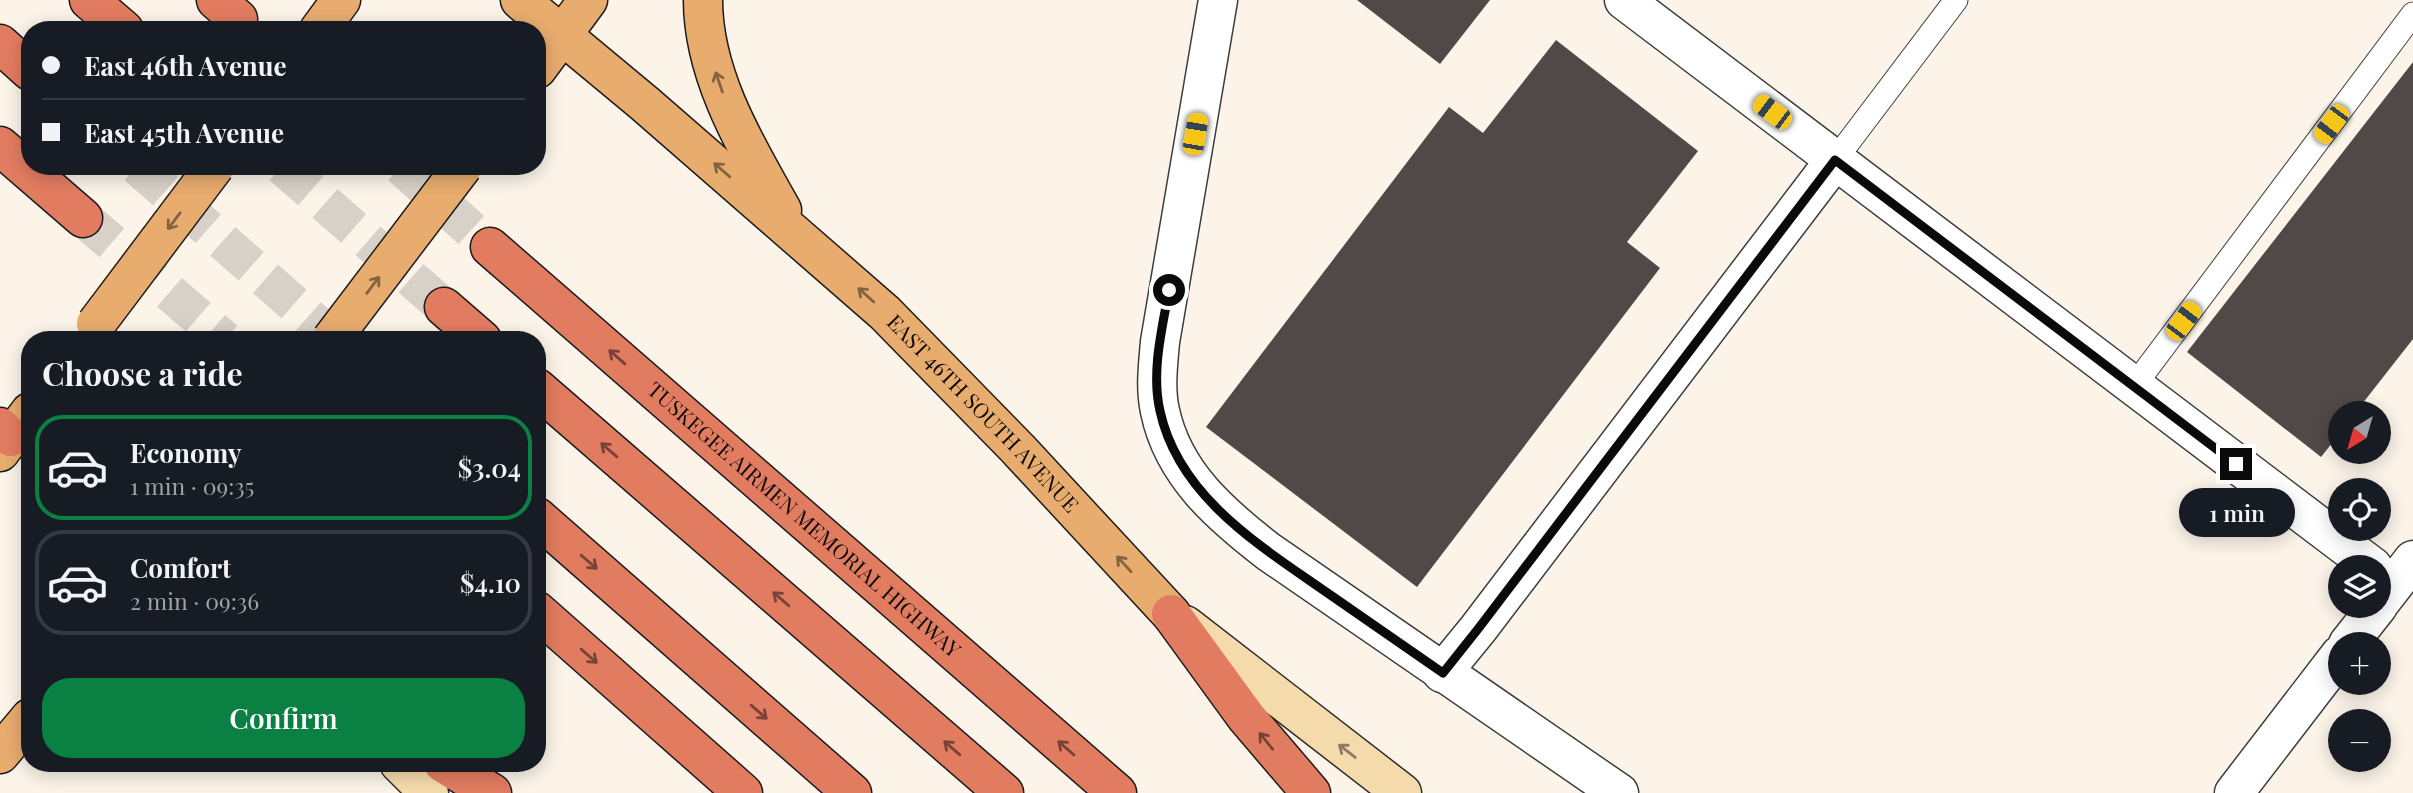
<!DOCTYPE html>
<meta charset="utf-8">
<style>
body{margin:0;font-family:"Playfair Display",serif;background:#20242c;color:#f1f3f6;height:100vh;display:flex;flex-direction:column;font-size:26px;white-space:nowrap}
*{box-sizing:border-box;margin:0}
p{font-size:23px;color:#9ea1a6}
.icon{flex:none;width:38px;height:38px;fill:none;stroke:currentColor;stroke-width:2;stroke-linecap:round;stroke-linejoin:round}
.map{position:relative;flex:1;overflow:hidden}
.details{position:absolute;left:21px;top:331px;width:525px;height:441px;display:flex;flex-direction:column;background:#171b24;border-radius:28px;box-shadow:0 4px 18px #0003}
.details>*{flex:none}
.guide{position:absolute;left:21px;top:21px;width:525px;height:154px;border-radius:28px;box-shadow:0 4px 18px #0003;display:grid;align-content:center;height:154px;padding:0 21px;background:#171b24}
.needle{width:46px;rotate:217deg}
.buttons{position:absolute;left:2328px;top:401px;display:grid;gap:14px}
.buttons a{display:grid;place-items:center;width:63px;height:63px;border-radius:50%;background:#171b24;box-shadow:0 4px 18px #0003;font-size:35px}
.end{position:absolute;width:32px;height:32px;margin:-16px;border:9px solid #0a0a0a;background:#fff;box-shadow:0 0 0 4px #fff}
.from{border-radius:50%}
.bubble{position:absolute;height:49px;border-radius:24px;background:#171b24;box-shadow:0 4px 18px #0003;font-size:23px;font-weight:600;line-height:49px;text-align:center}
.car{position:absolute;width:21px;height:42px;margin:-21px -10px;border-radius:9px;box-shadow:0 0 5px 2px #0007;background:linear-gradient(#f5c518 24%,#345 0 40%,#f5c518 0 76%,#345 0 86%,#f5c518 0)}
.guide b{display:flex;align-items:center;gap:24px;height:66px;font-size:26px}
.guide b+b{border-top:2px solid #363941}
.guide i{width:18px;height:18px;background:#f1f3f6}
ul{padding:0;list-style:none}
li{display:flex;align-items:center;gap:21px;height:105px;margin:0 14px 10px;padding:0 7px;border:4px solid #363941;border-radius:28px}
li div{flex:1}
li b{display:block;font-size:26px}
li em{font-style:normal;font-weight:600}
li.on{border-color:#0b8043}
li>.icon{width:63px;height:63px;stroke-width:1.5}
h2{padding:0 21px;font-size:32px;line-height:84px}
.button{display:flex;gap:14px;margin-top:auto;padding:14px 21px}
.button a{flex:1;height:80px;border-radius:28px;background:#0b8043;color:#fff;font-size:28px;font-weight:600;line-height:80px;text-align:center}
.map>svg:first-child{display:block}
.building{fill:#514948}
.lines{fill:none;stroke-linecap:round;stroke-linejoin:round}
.highway-tunnel{stroke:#d8d1c8;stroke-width:38;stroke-dasharray:38 19;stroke-linecap:butt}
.lane-casing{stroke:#3d3d3d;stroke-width:25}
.street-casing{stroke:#3d3d3d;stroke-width:41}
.secondary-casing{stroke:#2c2c2c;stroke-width:41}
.primary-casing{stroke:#1b1b1b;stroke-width:41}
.highway-casing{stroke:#1b1b1b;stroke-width:41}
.lane{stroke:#fff;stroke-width:23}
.street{stroke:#fff;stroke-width:38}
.secondary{stroke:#f5daac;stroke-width:38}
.primary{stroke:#e8ac6e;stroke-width:38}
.highway{stroke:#e27c61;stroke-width:38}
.primary-bridge-casing{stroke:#1b1b1b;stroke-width:41;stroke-linecap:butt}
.primary-bridge{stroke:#e8ac6e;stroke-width:38}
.oneway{stroke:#846341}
.oneway2{stroke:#764336}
.oneway3{stroke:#8b7c63}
.route{stroke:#0a0a0a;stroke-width:9}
.labels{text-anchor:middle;stroke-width:7;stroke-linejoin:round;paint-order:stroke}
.street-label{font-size:21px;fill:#0a0a0a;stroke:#fff}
</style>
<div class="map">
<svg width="2413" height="793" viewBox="0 0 2413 793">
<rect width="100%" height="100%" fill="#fcf4e9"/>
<!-- building -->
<g class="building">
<polygon points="1357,0 1490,0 1440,64"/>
<polygon points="1556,40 1698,151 1627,242 1660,268 1417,587 1206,427 1449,107 1483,133"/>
<polygon points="2413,62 2413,339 2355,413 2340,413 2340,433 2321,457 2187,352"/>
</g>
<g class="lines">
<!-- highway-tunnel -->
<g class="highway-tunnel">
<polyline points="137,166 335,340"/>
<polyline points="282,166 444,307"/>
<polyline points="401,166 490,247"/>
<polyline points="83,218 225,340"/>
</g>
<defs>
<g id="lane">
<polyline points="1835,160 1956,0"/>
<polyline points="2134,386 2413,14"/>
</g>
<g id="street">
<path d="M 1218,0 L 1160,342 C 1158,365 1155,389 1160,411 C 1173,474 1221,515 1269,552 L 1619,793"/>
<polyline points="1624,0 2373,567"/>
<polyline points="2378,605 2413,560"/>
<polyline points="2348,644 2378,606"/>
<polyline points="1442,673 1478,629 1835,160"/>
<polyline points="2234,793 2340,655"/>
</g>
<g id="secondary">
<polyline points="1185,625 1402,793"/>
<polyline points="399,763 429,793"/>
</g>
<g id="primary">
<path id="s1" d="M 520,0 L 644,103 L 885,313 L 1018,449 L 1171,614"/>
<path d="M 703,0 C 703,76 746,146 782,210"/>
<polyline points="319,30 341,0"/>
<polyline points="537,69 588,0"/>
<polyline points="0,452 30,412"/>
<polyline points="0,754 30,718"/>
</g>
<g id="highway">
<polyline points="89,0 124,30"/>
<polyline points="216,0 238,19"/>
<polyline points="0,44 30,71"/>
<polyline points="0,146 83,218"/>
<path id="s2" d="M 490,247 L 1117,793"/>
<polyline points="444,307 482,340"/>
<polyline points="537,388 1004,793"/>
<polyline points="0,427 11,437"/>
<polyline points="537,517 852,793"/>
<polyline points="537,611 743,793"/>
<polyline points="1171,614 1246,717 1311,793"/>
<polyline points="443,763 492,793"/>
</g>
</defs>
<!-- lane casing -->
<use href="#lane" class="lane-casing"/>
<!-- street casing -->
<use href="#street" class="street-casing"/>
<!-- secondary casing -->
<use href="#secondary" class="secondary-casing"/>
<!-- primary casing -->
<use href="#primary" class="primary-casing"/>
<!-- highway casing -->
<use href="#highway" class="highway-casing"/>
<!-- lane -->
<use href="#lane" class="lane"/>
<!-- street -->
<use href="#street" class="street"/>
<!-- secondary -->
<use href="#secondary" class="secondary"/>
<!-- primary -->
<use href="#primary" class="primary"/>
<!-- highway -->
<use href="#highway" class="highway"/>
<defs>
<g id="primary-bridge">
<polyline points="96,324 215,166"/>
<polyline points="331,340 463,166"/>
</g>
</defs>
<!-- primary-bridge casing -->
<use href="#primary-bridge" class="primary-bridge-casing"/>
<!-- primary-bridge -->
<use href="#primary-bridge" class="primary-bridge"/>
</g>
<!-- one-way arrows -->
<defs><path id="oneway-shaft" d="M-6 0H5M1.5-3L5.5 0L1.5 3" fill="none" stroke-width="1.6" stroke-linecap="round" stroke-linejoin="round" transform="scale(1.75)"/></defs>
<g class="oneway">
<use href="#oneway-shaft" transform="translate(719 82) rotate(-109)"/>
<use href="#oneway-shaft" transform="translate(722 170) rotate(-139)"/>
<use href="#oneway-shaft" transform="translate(174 221) rotate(127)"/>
<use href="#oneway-shaft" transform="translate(373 285) rotate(-53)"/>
<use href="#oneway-shaft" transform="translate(866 295) rotate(-138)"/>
<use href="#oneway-shaft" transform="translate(1124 564) rotate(-133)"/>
</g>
<g class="oneway2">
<use href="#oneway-shaft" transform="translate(617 357) rotate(-139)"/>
<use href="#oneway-shaft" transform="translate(609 450) rotate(-139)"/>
<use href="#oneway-shaft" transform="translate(589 562) rotate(41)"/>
<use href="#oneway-shaft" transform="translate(781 599) rotate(-139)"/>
<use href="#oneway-shaft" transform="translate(589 656) rotate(41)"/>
<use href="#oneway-shaft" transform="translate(759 712) rotate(41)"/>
<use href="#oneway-shaft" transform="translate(1266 741) rotate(-129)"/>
<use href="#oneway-shaft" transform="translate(952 748) rotate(-139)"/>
<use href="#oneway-shaft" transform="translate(1066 748) rotate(-139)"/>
</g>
<use class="oneway3" href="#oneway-shaft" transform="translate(1347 751) rotate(-142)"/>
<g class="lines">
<!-- route -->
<path class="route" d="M 1169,290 C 1162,329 1151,372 1160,411 C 1179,498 1262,547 1329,594 C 1367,620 1405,647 1443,673 L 1478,629 L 1835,160 L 2236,464"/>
</g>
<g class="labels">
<!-- street labels -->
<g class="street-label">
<text dy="7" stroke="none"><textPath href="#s1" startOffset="621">EAST 46TH SOUTH AVENUE</textPath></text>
<text dy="7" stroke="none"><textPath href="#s2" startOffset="416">TUSKEGEE AIRMEN MEMORIAL HIGHWAY</textPath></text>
</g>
</g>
</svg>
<div class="buttons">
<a><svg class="needle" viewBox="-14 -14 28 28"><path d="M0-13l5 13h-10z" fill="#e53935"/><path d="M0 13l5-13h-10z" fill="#9ea1a6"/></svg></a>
<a><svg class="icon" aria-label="locate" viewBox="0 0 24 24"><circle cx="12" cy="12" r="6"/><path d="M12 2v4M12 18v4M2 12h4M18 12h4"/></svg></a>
<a><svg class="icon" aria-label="layers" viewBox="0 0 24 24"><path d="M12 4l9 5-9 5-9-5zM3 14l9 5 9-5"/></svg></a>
<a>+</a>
<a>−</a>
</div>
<i class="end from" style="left:1169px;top:290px"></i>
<i class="end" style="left:2236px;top:464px"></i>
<div class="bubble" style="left:2179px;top:488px;width:116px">1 min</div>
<i class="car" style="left:1772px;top:112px;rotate:307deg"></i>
<i class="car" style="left:2331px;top:124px;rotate:217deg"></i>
<i class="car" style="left:1195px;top:134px;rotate:10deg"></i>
<i class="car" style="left:2183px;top:321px;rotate:37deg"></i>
<div class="guide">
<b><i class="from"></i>East 46th Avenue</b>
<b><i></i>East 45th Avenue</b>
</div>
<section class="details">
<h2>Choose a ride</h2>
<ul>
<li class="on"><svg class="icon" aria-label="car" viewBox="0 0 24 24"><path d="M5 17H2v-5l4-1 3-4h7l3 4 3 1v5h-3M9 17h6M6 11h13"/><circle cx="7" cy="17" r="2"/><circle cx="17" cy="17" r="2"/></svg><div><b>Economy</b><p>1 min · 09:35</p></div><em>$3.04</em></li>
<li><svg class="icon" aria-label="car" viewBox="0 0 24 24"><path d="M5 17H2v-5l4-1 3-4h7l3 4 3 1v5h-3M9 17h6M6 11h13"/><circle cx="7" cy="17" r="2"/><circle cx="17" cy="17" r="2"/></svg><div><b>Comfort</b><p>2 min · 09:36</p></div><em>$4.10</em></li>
</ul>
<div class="button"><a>Confirm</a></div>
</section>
</div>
